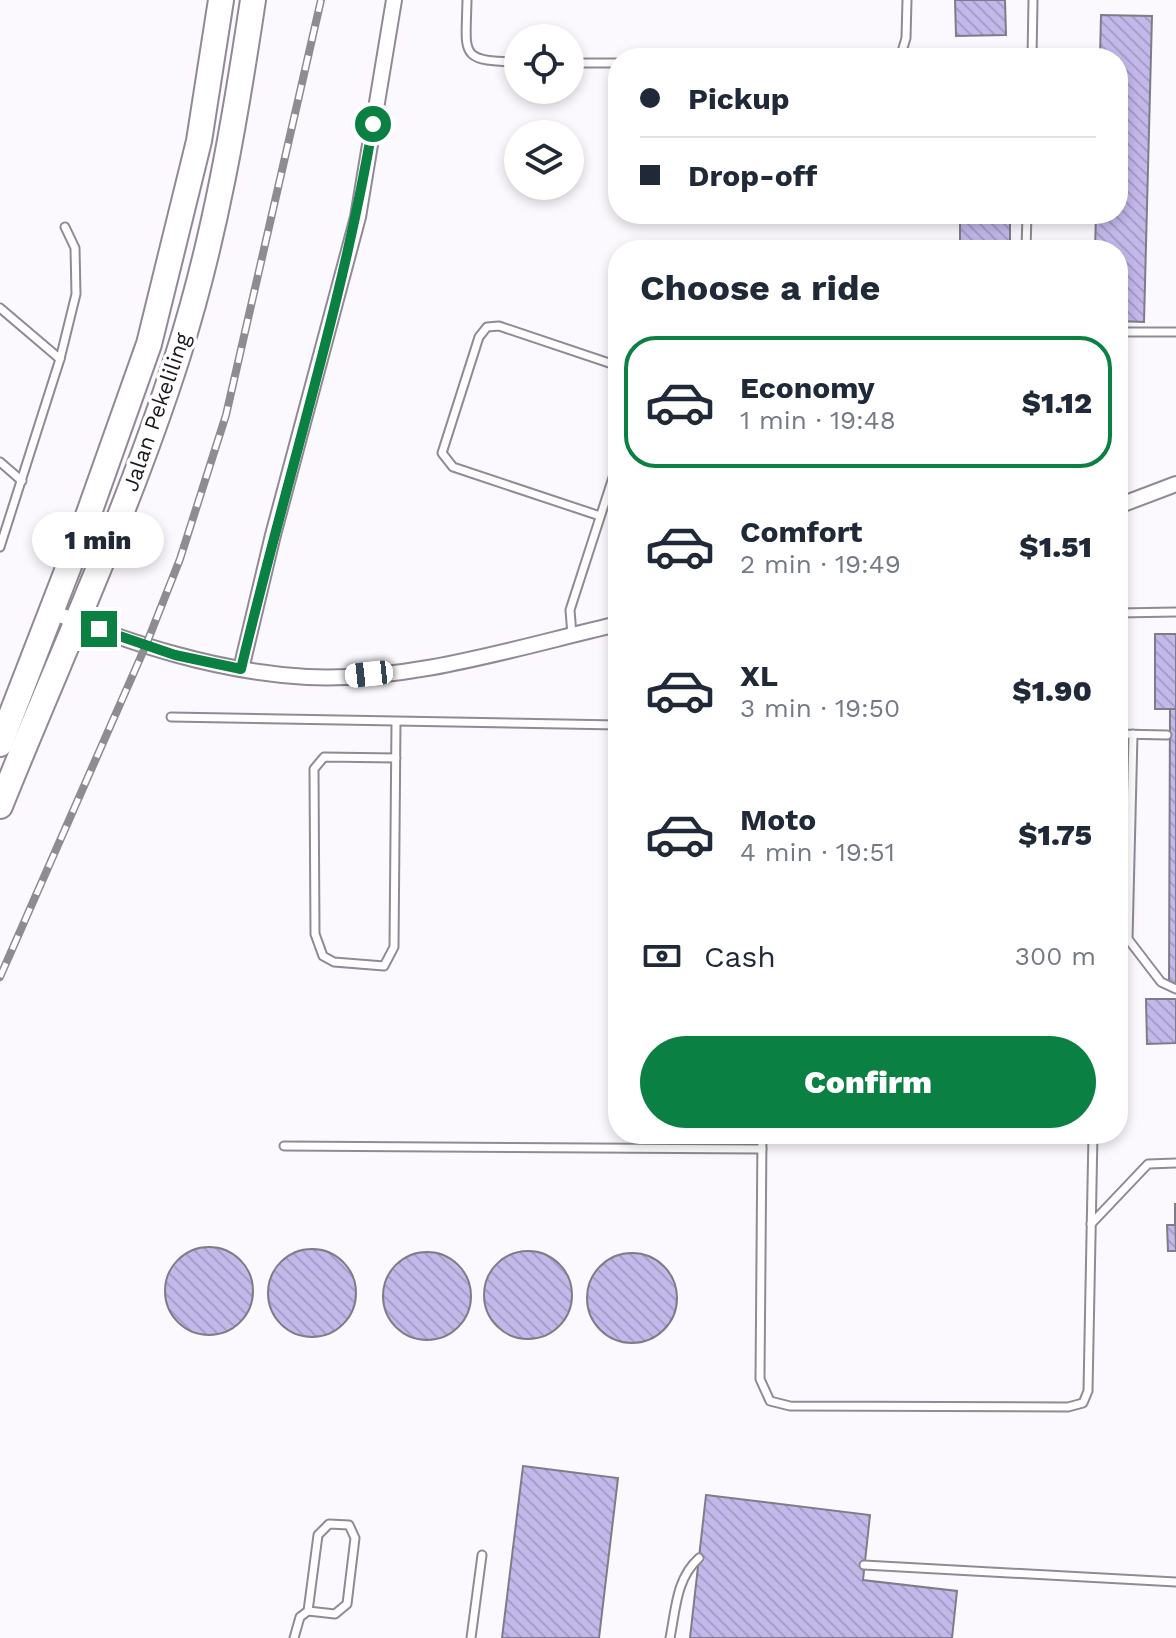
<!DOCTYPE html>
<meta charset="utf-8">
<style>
body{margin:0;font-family:"Work Sans",sans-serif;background:#f6f6f7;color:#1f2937;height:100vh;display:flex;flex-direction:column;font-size:30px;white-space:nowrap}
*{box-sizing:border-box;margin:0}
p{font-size:26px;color:#747a83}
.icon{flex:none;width:44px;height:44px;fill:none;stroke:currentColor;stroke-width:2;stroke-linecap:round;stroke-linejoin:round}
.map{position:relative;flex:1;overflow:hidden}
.sheet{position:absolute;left:608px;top:240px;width:520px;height:904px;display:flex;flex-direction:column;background:#fff;border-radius:32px;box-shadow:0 4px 12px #0003}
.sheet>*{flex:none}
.guide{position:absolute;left:608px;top:48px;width:520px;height:176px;border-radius:32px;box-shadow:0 4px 12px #0003;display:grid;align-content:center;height:176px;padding:0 32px;background:#fff}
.fabs{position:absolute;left:504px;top:24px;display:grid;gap:16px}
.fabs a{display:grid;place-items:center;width:80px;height:80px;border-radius:50%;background:#fff;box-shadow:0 4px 12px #0003;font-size:40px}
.end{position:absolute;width:36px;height:36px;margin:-18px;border:10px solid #0b8043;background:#fff;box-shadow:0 0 0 4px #fff}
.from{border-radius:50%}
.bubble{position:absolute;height:56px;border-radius:28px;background:#fff;box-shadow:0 4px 12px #0003;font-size:26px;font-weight:800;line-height:56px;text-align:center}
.car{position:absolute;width:24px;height:48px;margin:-24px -12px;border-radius:10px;box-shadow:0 0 6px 2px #0007;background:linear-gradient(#fff 24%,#345 0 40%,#fff 0 76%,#345 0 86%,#fff 0)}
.guide b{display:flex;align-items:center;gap:28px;height:76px;font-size:30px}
.guide b+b{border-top:2px solid #e0e1e3}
.guide i{width:20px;height:20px;background:#1f2937}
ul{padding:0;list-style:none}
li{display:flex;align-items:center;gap:24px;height:132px;margin:0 16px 12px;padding:0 16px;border:4px solid transparent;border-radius:32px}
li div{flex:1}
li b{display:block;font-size:30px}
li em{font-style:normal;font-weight:800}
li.on{border-color:#0b8043}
li>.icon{width:72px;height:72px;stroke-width:1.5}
h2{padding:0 32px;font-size:36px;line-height:96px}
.pay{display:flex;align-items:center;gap:20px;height:88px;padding:0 32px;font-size:30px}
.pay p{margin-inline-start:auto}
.button{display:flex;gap:16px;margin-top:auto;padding:16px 32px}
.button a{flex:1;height:92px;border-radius:48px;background:#0b8043;color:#fff;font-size:32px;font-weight:800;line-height:92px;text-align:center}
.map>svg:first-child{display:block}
.building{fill:url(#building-back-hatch);stroke:#7f7c89;stroke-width:2}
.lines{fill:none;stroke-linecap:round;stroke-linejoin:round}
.service-casing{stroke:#918995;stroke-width:11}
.minor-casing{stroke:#918995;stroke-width:18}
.primary-casing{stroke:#918995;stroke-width:28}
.service{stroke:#fff;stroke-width:7}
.minor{stroke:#fff;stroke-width:14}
.primary{stroke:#fff;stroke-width:24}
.rail-casing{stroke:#8e8b91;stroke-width:8}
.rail{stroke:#fff;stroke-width:5;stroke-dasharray:15;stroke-linecap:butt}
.route{stroke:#0b8043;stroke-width:10}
.labels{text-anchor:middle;stroke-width:7;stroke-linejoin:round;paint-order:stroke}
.street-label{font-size:22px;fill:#1d1a1f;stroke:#fff}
</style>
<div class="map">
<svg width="1176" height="1638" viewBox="0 0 1176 1638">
<defs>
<pattern id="building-back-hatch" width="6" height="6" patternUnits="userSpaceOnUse" patternTransform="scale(2)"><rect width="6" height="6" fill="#c3b8ea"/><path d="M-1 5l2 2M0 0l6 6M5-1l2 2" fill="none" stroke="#a79ec8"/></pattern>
</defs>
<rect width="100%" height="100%" fill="#fbf8fe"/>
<!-- building -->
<g class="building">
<polygon points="955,0 1005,0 1006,35 956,36"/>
<polygon points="1101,15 1152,16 1144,322 1118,321 1118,250 1095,250 1096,214 1118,214 1118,58 1100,58"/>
<rect x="960" y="214" width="50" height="36"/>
<rect x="1155" y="634" width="21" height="75"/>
<polygon points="1170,709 1176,709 1176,985 1169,985"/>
<polygon points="1146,999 1176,999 1176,1043 1147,1044"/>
<polygon points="1175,1203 1176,1251 1168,1251 1167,1225 1175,1225"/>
<circle cx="209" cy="1291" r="44"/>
<circle cx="312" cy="1293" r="44"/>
<circle cx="528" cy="1295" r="44"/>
<circle cx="427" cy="1296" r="44"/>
<circle cx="632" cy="1298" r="45"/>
<polygon points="523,1466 618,1478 599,1638 502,1638"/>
<polygon points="706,1495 870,1515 863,1580 957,1591 952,1638 690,1638"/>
</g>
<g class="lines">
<defs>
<g id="service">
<path d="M 467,0 C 466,55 458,61 518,62"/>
<polyline points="900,58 906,38 907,0"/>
<polyline points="1032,58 1033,0"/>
<polyline points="570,63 618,63"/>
<polyline points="1026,250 1027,214"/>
<polyline points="0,308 60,359"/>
<polyline points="1118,332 1176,332"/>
<polyline points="0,462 22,481"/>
<polyline points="600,516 453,467 442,453 479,337 487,327 499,326 618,366"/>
<polyline points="0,547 60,359 76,294 75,248 65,227"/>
<polyline points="1118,613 1176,612"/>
<polyline points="572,635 570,610 618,462"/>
<polyline points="171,717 618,725"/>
<polyline points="1118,734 1167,735"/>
<polyline points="1133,734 1128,939 1161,982 1176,989"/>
<polyline points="396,758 324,757 314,769 315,934 323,956 334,962 384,966 394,947 396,722"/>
<polyline points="762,1134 760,1379 770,1401 790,1406 1068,1407 1083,1403 1088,1391 1093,1134"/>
<polyline points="284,1146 762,1149"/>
<polyline points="1091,1224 1148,1164 1176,1163"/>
<polyline points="864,1565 1176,1582"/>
<polyline points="294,1638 300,1617 308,1611 318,1535 329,1524 349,1525 355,1538 347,1604 335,1614 308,1611"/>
<polyline points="471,1638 482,1555"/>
<path d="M 670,1638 C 676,1608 676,1579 699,1558"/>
</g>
<g id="minor">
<polyline points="1118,506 1176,484"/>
<path d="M 50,611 C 132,644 218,672 307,677 C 411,682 518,647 618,624"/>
<polyline points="241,669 273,535 358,217 394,0"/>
</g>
<g id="primary">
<polyline points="0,744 84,527 149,344 199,141 221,0"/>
<path d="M 0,806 C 60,657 129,509 178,355 C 215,239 235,120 253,0"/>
</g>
</defs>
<!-- service casing -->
<use href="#service" class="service-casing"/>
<!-- minor casing -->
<use href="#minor" class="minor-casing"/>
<!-- primary casing -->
<use href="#primary" class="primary-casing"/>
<!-- service -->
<use href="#service" class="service"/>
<!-- minor -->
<use href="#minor" class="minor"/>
<!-- primary -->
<use href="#primary" class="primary"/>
<defs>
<polyline id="rail" points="0,977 146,645 180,559 226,415 321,0"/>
</defs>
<!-- rail casing -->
<use href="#rail" class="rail-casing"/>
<!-- rail -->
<use href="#rail" class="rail"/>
</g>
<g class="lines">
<!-- route -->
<path class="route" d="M 99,629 L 175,655 L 241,669 C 284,487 342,308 373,124"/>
</g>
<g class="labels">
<!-- street labels -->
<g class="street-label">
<text transform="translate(156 412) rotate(-71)" y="8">Jalan Pekeliling</text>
</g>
</g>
</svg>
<div class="fabs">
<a><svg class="icon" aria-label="locate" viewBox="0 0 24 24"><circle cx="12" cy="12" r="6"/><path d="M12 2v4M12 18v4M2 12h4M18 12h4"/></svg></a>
<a><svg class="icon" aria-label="layers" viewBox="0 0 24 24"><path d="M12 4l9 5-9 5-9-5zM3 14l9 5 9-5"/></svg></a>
</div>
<i class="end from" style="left:373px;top:124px"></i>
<i class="end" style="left:99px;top:629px"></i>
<div class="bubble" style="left:32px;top:512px;width:132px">1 min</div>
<i class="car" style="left:369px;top:674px;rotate:264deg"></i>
<div class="guide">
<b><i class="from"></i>Pickup</b>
<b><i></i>Drop-off</b>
</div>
<section class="sheet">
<h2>Choose a ride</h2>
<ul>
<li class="on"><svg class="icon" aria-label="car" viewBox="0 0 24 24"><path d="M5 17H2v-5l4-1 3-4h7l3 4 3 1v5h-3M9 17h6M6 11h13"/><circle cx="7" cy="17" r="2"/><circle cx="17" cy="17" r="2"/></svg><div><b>Economy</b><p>1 min · 19:48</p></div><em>$1.12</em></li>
<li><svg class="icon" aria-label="car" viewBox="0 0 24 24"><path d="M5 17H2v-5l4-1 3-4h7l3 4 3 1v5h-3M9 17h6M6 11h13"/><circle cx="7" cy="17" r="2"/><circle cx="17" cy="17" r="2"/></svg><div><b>Comfort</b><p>2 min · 19:49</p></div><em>$1.51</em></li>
<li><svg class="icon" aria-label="car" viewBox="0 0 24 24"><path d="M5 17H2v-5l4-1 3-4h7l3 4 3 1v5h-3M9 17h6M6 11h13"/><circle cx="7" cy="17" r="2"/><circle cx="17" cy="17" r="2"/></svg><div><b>XL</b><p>3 min · 19:50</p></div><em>$1.90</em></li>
<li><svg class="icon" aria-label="car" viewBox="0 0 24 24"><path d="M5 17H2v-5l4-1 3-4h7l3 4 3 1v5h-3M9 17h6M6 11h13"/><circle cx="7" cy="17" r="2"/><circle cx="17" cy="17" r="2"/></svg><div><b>Moto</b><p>4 min · 19:51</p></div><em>$1.75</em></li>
</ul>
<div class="pay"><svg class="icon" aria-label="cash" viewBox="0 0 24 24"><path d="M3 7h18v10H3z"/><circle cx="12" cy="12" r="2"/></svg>Cash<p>300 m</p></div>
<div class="button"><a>Confirm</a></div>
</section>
</div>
